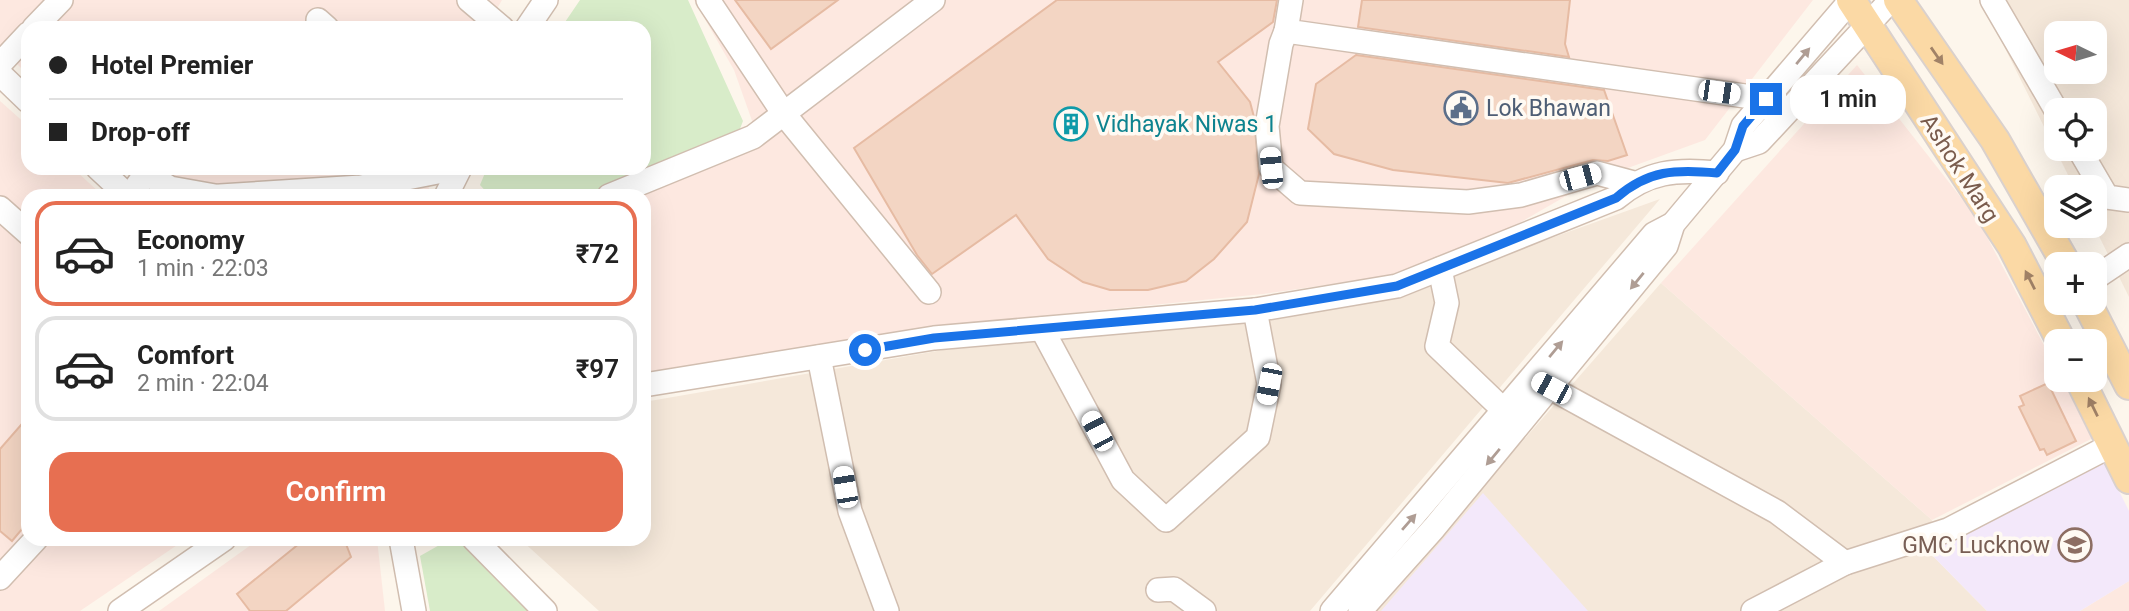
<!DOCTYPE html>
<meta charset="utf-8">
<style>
body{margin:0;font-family:Roboto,sans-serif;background:#f6f6f6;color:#222;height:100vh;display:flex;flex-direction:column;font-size:26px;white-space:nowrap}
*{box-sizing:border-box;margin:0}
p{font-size:23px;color:#767676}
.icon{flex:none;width:38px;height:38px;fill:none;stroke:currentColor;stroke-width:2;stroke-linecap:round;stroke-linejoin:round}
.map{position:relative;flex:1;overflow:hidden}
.details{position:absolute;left:21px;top:189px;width:630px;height:357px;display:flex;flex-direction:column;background:#fff;border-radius:21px;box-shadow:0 7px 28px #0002}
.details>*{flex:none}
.guide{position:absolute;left:21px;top:21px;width:630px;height:154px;border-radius:21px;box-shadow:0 7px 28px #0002;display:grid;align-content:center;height:154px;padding:0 28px;background:#fff}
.needle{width:46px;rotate:275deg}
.buttons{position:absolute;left:2044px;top:21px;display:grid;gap:14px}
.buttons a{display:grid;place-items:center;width:63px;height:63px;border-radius:14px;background:#fff;box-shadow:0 7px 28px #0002;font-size:35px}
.end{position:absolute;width:32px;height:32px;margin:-16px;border:9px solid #1a73e8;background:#fff;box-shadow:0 0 0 4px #fff}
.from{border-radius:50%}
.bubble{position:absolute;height:49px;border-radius:21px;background:#fff;box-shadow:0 7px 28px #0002;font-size:23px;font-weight:600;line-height:49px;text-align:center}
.car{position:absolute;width:21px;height:42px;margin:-21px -10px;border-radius:9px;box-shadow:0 0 5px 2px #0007;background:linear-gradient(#fff 24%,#345 0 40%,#fff 0 76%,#345 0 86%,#fff 0)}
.guide b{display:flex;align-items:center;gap:24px;height:66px;font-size:26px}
.guide b+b{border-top:2px solid #e0e0e0}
.guide i{width:18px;height:18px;background:#222}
ul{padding:12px 0 0;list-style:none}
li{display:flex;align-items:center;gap:21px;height:105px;margin:0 14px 10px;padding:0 14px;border:4px solid #e0e0e0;border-radius:21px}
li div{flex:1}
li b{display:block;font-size:26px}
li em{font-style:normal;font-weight:600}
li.on{border-color:#e76f51}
li>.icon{width:63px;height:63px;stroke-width:1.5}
.primary-button{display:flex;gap:14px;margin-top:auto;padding:14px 28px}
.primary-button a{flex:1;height:80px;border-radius:21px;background:#e76f51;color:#fff;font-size:28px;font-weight:600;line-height:80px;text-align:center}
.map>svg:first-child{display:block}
.residential{fill:#f5e8da;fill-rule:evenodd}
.commercial{fill:#fde8e0}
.education{fill:#f3e8fa}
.green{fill:#d8ecc9}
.building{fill:#f3d5c3;stroke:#e6bba3;stroke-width:2}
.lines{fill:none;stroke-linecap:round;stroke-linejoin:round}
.minor-casing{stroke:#d1beb0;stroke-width:26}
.major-casing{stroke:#dad1cd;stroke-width:32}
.minor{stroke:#fff;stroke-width:23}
.major{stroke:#fbd9a5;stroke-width:28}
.oneway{fill:#af9d94}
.oneway2{fill:#a18267}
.route{stroke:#1a73e8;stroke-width:9}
.labels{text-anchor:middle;stroke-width:7;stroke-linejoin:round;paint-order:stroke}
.service-label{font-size:23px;fill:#4e5e75;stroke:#fffaf3;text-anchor:start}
.culture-label{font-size:23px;fill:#0d838f;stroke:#fffaf3;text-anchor:start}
.street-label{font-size:23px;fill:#7a5c4d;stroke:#fffaf3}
.education-label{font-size:23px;fill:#785e54;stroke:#fffaf3;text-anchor:end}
</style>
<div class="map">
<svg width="2129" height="611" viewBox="0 0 2129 611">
<rect width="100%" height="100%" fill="#fdf6ec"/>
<!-- residential -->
<g class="residential">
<path d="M 1981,0 L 2129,0 L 2129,297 L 2094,226 L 2095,187 L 2074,187 ZM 2056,33 L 2095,33 L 2095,72 L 2056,72 ZM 2056,110 L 2095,110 L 2095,149 L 2056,149 Z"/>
<polygon points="1660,199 1310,611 599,611 520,539 644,539 644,402 943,350 1267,321 1404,297 1529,246"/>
<polygon points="1661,283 1932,520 1925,548 1987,611 1374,611"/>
</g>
<!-- commercial -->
<g class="commercial">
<polygon points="0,0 502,0 486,28 28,28 28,75 0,47"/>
<polygon points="694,0 1813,0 1705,140 1592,181 1502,233 1389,276 1263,294 930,327 644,376 644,196 641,196 761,146 734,70"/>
<polygon points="1857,65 1977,218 2056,368 2056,380 2062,380 2093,438 1932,520 1661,283"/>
<polygon points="0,101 28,126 28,168 73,168 103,196 28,196 28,539 186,539 80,611 0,611"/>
<polygon points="122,168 434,168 427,196 152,196"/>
<polygon points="259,539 377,539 385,611 159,611"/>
<polygon points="2129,581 2129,611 2080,611"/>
</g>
<!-- education -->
<g class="education">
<polygon points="2104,461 2129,511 2129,581 2080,611 1987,611 1925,548"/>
<polygon points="1483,493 1588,611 1381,611"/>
</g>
<!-- green -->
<g class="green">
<polygon points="580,0 688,0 743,121 738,134 586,196 490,196 480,185 487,168 644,168 644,28 561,28"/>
<polygon points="450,539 458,539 528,611 430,611 420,556"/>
</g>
<!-- building -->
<g class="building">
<polygon points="735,0 838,0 771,49"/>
<polygon points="1057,0 1277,0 1273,22 1218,62 1250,102 1254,117 1259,174 1247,222 1214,259 1186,281 1148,290 1110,290 1083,282 1048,259 1016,215 932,274 917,255 854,148"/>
<polygon points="1362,0 1570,0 1565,44 1569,57 1358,27"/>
<polygon points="1356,55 1604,90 1627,155 1608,161 1593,160 1508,183 1393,170 1334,154 1308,129 1316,84"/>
<polygon points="2048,383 2076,441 2047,455 2044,449 2040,450 2019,407 2024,405 2020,396"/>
<polygon points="28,417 28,522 12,541 0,531 0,449"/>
<polygon points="305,539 344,539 351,557 286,611 250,611 237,594"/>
</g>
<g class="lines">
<defs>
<g id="minor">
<polyline points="469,0 502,28"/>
<polyline points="708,0 784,114 929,292"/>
<polyline points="1291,0 1286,31 1766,99"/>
<polyline points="1992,0 2056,110"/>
<polyline points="318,20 327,28"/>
<polyline points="34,28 61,0"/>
<polyline points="527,28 546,0"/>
<polyline points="1286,31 1281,44 1267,126 1271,168 1300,193 1468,202 1521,195 1597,173 1634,183"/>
<polyline points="0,64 28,34"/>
<polyline points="0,74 28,101"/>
<polyline points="2079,149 2107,197 2129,200"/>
<polyline points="1735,150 1759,142 1891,0"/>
<polyline points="98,168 128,196"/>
<polyline points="130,196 146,173 170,188 215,196"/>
<polyline points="220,196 361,187 458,168"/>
<polyline points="446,196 460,168"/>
<polyline points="609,196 753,137 933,0"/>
<polyline points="0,208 28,233"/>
<polyline points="1440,269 1447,303 1437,346 1514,420"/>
<polyline points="2095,278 2129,255"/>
<polyline points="1042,329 1123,480 1166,520 1258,437 1269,384 1255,310"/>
<polyline points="819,357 850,511 887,611"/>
<polyline points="1538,381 1777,512 1845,563"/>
<path d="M 644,385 L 934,338 L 1255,310 L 1397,286 L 1616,198 C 1648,171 1676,169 1717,173"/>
<polyline points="401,539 414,611"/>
<polyline points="474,539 545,611"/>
<polyline points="0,578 36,539"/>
<polyline points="1158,590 1174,589 1204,611"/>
<polyline points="120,611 224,539"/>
<polyline points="1332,611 1654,234 1673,224"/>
<polyline points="1360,611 1434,528 1666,246 1673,224 1735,150 1743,126 1851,0"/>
<polyline points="1753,611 1845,563 1948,530 2112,445"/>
</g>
<g id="major">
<polyline points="1851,0 2012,246 2061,341"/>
<polyline points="1898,0 1995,140 2066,264"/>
<polyline points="2087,303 2129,385"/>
<polyline points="2080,380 2129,479"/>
</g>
</defs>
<!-- minor casing -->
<use href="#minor" class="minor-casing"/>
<!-- major casing -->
<use href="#major" class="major-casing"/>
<!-- minor -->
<use href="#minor" class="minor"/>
<!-- major -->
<use href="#major" class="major"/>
</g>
<!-- one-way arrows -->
<defs><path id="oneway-solid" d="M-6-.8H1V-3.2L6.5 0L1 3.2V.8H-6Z" transform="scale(1.75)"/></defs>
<g class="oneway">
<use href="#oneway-solid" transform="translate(1803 56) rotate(-50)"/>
<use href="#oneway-solid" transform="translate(1637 281) rotate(129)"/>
<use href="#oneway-solid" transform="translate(1556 349) rotate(-50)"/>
<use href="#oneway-solid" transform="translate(1493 457) rotate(130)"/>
<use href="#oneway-solid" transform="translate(1409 522) rotate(-49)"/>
</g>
<g class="oneway2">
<use href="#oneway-solid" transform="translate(1937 56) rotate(55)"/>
<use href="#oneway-solid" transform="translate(2030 280) rotate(-117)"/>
<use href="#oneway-solid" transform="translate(2093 407) rotate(-116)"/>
</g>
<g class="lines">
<!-- route -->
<path class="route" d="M 865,350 L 934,338 L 1255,310 L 1397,286 L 1616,198 C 1648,170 1676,169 1717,173 L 1735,150 L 1743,126 L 1766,99"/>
</g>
<!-- icons -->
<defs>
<symbol id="civic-ring" viewBox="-11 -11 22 22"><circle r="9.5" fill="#fffaf3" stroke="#5c6f8a" stroke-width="1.5"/><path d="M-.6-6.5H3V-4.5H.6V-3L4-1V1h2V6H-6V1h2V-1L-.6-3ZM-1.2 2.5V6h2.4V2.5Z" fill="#5c6f8a"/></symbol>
<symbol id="building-ring" viewBox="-11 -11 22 22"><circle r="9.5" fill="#fffaf3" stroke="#0f9aa8" stroke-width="1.5"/><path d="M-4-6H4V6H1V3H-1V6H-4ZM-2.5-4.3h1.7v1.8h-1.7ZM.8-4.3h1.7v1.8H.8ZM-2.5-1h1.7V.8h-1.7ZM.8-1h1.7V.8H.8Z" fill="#0f9aa8"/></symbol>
<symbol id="university-ring" viewBox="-11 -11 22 22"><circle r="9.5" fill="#fffaf3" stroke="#8d6e63" stroke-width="1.5"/><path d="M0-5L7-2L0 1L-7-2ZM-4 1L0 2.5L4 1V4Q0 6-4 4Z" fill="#8d6e63"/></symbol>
</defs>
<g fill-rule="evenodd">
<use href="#civic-ring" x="1442" y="89" width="38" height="38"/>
<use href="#building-ring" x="1052" y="105" width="38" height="38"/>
<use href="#university-ring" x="2056" y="526" width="38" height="38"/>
</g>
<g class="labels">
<!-- service labels -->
<g class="service-label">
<text x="1486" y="116">Lok Bhawan</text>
</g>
<!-- culture labels -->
<g class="culture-label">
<text x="1096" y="132">Vidhayak Niwas 1</text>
</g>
<!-- street labels -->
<g class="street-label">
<text transform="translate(1960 168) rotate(57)" y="8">Ashok Marg</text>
</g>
<!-- education labels -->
<g class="education-label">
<text x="2050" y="553">GMC Lucknow</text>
</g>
</g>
</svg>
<div class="buttons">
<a><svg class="needle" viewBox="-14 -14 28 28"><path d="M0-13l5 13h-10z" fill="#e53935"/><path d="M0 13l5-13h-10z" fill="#767676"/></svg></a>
<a><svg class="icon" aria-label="locate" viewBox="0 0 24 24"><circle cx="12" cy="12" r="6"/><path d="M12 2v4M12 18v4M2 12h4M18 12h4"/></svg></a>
<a><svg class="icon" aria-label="layers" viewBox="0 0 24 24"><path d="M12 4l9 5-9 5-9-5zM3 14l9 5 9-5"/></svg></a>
<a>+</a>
<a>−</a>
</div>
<i class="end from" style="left:865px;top:350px"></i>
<i class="end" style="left:1766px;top:99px"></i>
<div class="bubble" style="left:1790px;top:75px;width:116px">1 min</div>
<i class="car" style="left:1719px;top:92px;rotate:98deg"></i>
<i class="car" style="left:1271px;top:168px;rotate:355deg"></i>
<i class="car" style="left:1580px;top:177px;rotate:75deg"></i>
<i class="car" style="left:1269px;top:384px;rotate:191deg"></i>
<i class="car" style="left:1551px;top:388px;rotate:298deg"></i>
<i class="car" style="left:1097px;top:431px;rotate:332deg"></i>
<i class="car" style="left:845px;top:487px;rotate:350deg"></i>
<div class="guide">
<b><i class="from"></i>Hotel Premier</b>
<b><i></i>Drop-off</b>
</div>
<section class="details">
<ul>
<li class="on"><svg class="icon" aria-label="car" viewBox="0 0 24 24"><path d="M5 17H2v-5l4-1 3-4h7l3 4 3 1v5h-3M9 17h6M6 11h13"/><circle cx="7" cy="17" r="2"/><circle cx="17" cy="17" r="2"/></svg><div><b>Economy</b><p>1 min · 22:03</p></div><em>₹72</em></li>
<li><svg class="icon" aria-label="car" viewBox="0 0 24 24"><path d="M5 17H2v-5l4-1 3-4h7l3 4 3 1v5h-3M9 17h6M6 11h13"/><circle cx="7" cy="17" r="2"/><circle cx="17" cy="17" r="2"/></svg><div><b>Comfort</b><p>2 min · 22:04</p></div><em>₹97</em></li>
</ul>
<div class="primary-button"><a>Confirm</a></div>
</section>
</div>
